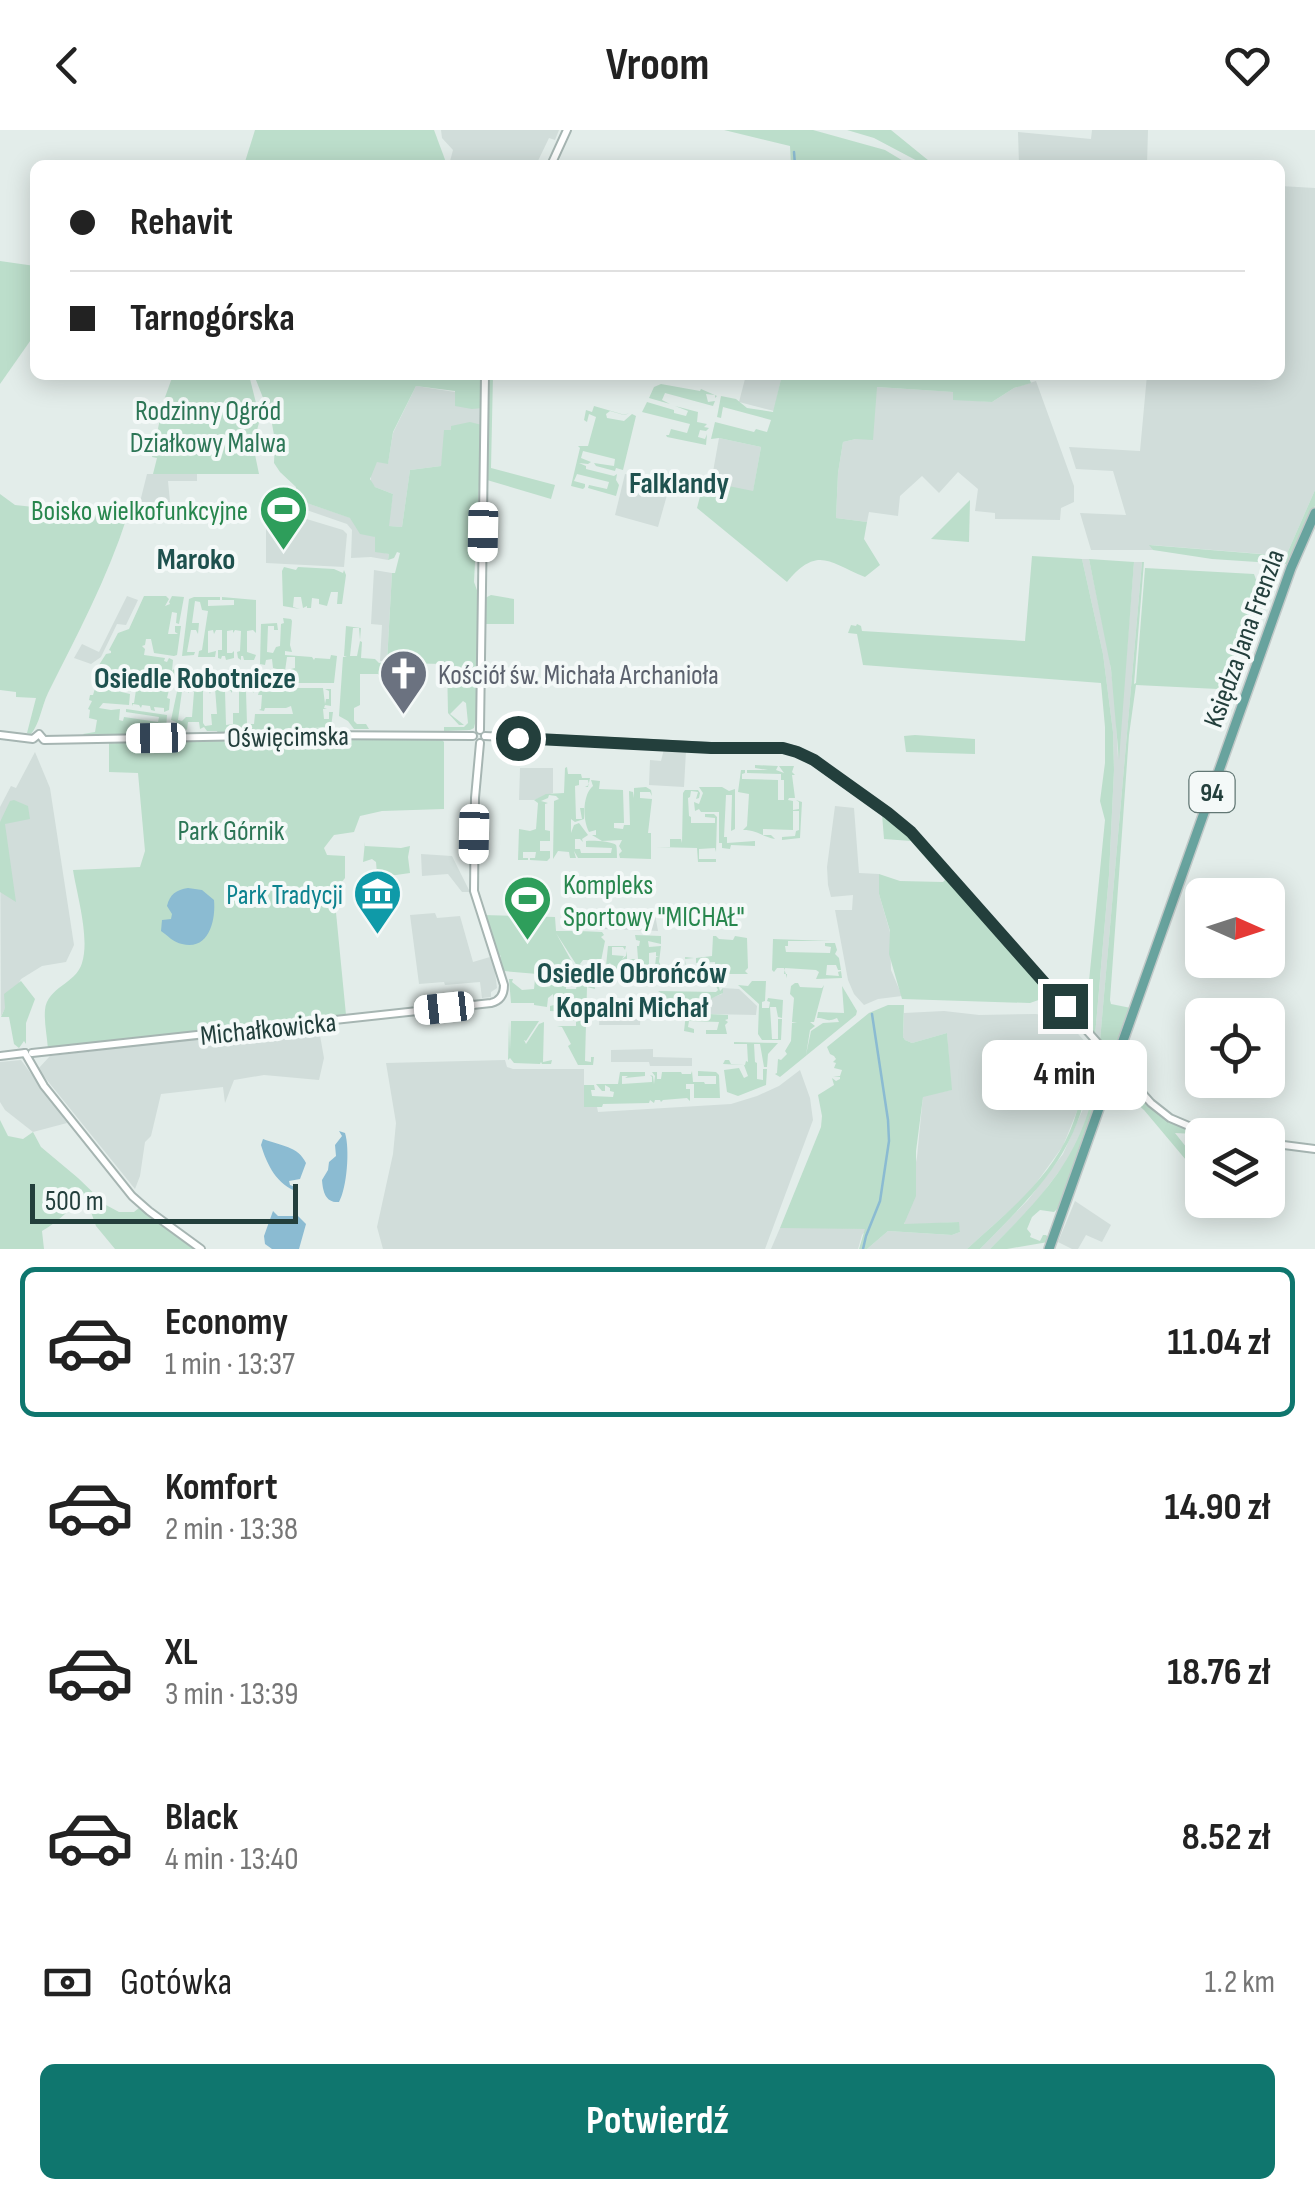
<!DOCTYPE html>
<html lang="pl">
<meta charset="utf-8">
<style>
body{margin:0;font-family:"Sofia Sans Condensed",sans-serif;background:#f6f6f6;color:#222;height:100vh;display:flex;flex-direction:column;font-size:38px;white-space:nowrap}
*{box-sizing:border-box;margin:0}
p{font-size:32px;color:#767676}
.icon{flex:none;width:55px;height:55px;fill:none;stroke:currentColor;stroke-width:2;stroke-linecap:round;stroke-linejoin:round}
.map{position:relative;height:1119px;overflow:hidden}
.panel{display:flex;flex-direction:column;background:#fff;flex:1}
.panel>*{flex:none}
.hud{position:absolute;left:30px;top:30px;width:1255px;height:220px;border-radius:15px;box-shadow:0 5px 25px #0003;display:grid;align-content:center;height:220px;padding:0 40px;background:#fff}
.needle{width:65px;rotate:93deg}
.buttons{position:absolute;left:1185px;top:748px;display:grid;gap:20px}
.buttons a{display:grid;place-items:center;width:100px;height:100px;border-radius:15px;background:#fff;box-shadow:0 5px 25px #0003;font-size:50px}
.scale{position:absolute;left:30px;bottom:25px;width:268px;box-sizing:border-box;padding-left:10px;border:5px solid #233f3c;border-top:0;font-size:28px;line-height:35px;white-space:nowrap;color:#233f3c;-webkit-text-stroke:8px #f4f9f8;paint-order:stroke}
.end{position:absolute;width:45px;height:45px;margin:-22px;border:12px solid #233f3c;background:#fff;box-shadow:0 0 0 5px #fff}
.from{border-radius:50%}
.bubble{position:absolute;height:70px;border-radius:15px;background:#fff;box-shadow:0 5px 25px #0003;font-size:32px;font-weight:700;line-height:70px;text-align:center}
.car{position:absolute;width:30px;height:60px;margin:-30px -15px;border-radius:12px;box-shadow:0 0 8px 2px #0007;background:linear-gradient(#fff 24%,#345 0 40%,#fff 0 76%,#345 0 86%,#fff 0)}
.hud b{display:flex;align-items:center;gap:35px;height:95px;font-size:38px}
.hud b+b{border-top:2px solid #e0e0e0}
.hud i{width:25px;height:25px;background:#222}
ul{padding:18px 0 0;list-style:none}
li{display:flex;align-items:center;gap:30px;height:150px;margin:0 20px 15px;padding:0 20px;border:5px solid transparent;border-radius:15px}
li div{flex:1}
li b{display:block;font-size:38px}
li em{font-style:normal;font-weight:700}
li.active{border-color:#0f766e}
li>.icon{width:90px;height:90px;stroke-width:1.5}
.pay{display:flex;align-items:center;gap:25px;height:110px;padding:0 40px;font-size:38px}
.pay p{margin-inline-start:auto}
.cta{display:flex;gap:20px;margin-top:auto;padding:20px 40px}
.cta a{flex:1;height:115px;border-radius:15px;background:#0f766e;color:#fff;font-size:40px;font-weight:700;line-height:115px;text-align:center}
header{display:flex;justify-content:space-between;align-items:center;height:130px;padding:0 40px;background:#fff;font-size:45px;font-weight:700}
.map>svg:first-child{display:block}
.built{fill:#d1ddda}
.green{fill:#bcdecb}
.water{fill:#8bbbd2}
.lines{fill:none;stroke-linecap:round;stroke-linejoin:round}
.stream{stroke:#8bbbd2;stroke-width:2.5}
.tertiary-casing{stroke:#a6b5b2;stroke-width:10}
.primary-casing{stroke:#c1c9c8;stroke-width:12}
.tertiary{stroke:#fff;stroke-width:6}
.primary{stroke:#68a39e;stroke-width:9}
.route{stroke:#233f3c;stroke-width:12}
.labels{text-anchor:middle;stroke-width:8;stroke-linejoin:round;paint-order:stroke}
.shield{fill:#f4f9f8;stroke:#627774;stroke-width:2.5}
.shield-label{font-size:25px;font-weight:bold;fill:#233f3c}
.park-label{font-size:28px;fill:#2c7656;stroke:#f4f9f8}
.leisure-label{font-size:28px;fill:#27864d;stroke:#f4f9f8;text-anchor:end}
.street-label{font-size:28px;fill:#233f3c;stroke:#f4f9f8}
.worship-label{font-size:28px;fill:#5b616d;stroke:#f4f9f8;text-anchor:start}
.culture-label{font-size:28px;fill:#0d838f;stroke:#f4f9f8;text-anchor:end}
.neighbourhood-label{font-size:30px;font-weight:bold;fill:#1e514e;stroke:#f4f9f8}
</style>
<header><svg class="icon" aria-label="back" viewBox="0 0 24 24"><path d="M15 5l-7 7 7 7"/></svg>Vroom<svg class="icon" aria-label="heart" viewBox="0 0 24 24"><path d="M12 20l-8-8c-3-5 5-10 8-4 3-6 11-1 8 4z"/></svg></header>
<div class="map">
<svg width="1315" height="1119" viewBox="0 0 1315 1119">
<rect width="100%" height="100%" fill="#e3edea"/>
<!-- built -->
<g class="built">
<polygon points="441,0 559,0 555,10 549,8 536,35 449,35 453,20 442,8"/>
<polygon points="1092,0 1148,0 1147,35 1019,35 1018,2 1091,9"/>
<polygon points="1280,56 1315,58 1315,360 1286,426 1151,415 1153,420 1091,420 1080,383 1126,385 1113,341 1076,339 1069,317 1140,321 1147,245 1280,245"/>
<polygon points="746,245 782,245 774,281 739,272"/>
<polygon points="1036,251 1074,356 1074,372 1061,378 1060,390 995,389 995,383 975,381 978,359 958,342 939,363 922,346 900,366 898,386 869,382 867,392 836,388 838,343 843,312 856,309 876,257 954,262 953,269 992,272 1014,258"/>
<polygon points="416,256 455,262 483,278 482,295 451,300 441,336 410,340 402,397 388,396 393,364 375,357 371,353 371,343 377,331 388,333 393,303"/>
<polygon points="719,308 761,317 753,362 711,353"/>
<polygon points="147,344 197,344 197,351 168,351 170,372 140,372"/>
<polygon points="625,344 671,351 658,397 615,385"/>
<polygon points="295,369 351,388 375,407 376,421 389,424 388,430 371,427 351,428 352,400 347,394 295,376"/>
<polygon points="266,380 286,380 290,384 343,400 347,404 344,437 266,433"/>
<polygon points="1082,429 1089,429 1109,525 1115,570 1118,628 1134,432 1142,432 1100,911 1095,906 1109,745 1114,640 1113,602 1103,524"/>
<polygon points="374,440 392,443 387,531 380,531 382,495 371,494"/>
<polygon points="127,466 138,470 126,495 117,494 101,527 91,534 74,528 82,514 99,522"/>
<polygon points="664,619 686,621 684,657 649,655 650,630 661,631"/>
<polygon points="35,622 50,658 74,815 66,832 42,836 21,849 1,886 0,677 11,656 16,658"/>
<polygon points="520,638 553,638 553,663 534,670 519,670"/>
<polygon points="835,676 854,678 859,743 879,744 879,764 890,802 891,840 902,866 878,869 864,875 854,864 848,850 835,780 852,780 853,765 831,767 828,755 827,737"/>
<polygon points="421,724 452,726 470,762 462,762 448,744 422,746"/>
<polygon points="435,783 437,788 460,786 473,832 490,827 495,841 497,858 491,862 491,867 482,868 480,852 445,855 444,852 419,854 410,785"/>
<polygon points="613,783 655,784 658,801 604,799 605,787 613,787"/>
<polygon points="723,858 739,859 757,876 756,885 708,884 708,869 722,864"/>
<polygon points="609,872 634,873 634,880 641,880 640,895 599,895 600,879 609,879"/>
<polygon points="944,881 979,885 1036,884 1056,888 1069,894 1090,917 1077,981 1063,1016 1029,1063 967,1119 867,1119 888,1101 952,1105 960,1102 958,1092 904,1095 917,1027 923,966 951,960 947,903 912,913 905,910 903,907 904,883"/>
<polygon points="318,894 324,928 319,950 264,945 234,950 225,973 223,957 161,964 151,1006 145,1012 140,1046 135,1059 38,939 50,926"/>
<polygon points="653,919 653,927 692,928 692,936 650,936 649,932 611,932 611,920"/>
<polygon points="1093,920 1101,925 1092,974 1078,1011 1067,1031 1033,1076 990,1119 980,1119 1028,1070 1063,1024 1083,979"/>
<polygon points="21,930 67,993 33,1002 5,980 0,972 0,932"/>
<polygon points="505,930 507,937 513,939 584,939 584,977 597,977 598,982 731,974 757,966 779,956 800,940 810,968 813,990 765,1119 383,1119 377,1097 393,1024 396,993 386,933"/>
<polygon points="1075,1071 1111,1095 1102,1112 1086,1105 1078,1119 1072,1119 1058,1112"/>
<polygon points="822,1097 867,1099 862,1105 858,1119 771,1119 780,1098"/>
</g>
<!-- green -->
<g class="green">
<polygon points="255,0 434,0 447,35 244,35"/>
<polygon points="724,0 813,0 885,20 910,35 791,35 790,16"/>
<polygon points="847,0 891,0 934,35 925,35 874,8"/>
<polygon points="0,131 35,136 35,204 0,254"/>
<polygon points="173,245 249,245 260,289 253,315 259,344 153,344 157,328 152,327 164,270"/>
<polygon points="254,245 483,245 483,278 472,279 455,276 455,261 416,256 393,302 388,334 377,332 370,349 375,357 393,364 389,396 402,397 410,340 441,336 444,300 451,300 451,296 470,292 482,295 474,452 478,463 476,589 474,598 470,600 444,601 444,597 464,597 468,593 466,573 463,571 450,584 464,595 459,595 448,583 447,534 387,533 384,549 378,544 360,544 360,575 354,578 354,591 357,594 366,594 369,599 354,599 348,591 339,586 343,527 347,527 344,526 346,496 361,498 360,510 359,498 353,498 350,526 357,526 360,511 362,512 361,528 375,529 379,533 387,532 392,443 395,443 400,423 397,422 394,428 388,430 389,424 375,422 375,407 360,404 350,388 295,369 296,357 280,342 274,333 275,311 271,288"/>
<polygon points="490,245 493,245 491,338 555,355 551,369 487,350"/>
<path d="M 782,245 L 1028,245 L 1031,253 L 1014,258 L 992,272 L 953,270 L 953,262 L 877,257 L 873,310 L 856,309 L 843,312 L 838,343 L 836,388 L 867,392 L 864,409 L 880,435 L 865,447 C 829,433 818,415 787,452 L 697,378 L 704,351 L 753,361 L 761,317 L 719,308 L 711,309 L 715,292 L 754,302 L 756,299 L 767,302 L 771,290 L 723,277 L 721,288 L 717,287 L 721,266 L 736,269 L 747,278 L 773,282 Z"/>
<polygon points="661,254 700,261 701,259 717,266 715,268 715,265 706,264 708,272 715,271 713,276 665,263 662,270 670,274 649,268 654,257"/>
<polygon points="647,272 674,280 674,283 686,286 688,281 675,276 698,282 697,292 707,294 704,297 709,298 706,301 700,300 698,307 705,309 707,304 706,315 667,307 666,305 669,305 671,299 687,303 690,294 642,282"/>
<polygon points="594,276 625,285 629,283 624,285 610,281 606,284 607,288 624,291 632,284 636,286 623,340 616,338 615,341 596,336 594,333 614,336 615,329 583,321 581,328 591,332 588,334 579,333 586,336 586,339 614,346 617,344 616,350 619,355 616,366 588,358 589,355 607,359 609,352 577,344 574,351 585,354 585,357 583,359 571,356 580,318 578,316 588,316 596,287 589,284 587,292 584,290 586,280 592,282"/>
<polygon points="1315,360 1315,376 1288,434 1212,429 1153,420 1149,415 1286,426"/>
<path d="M 0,364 L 15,375 L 127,387 C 107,449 77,505 48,563 C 41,578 40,593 31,604 L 27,603 L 36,568 L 16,567 L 16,562 L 0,560 Z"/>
<polygon points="970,370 969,412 931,409"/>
<polygon points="1032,426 1082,429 1103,524 1113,602 1114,640 1109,745 1095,906 1068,875 1083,868 1088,861 1105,690 1100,671 1105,633 1105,597 1101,553 863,535 857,504 848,503 851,495 856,496 857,494 861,496 862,501 1025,511"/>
<polygon points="1089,429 1134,432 1119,630 1111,539"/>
<polygon points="1142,432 1144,432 1134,554 1136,553 1145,438 1254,444 1265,475 1267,475 1238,560 1136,555 1129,605 1110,870 1111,874 1131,878 1117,914 1108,917 1100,911"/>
<polygon points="284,437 296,440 298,437 334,439 343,443 344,440 346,445 342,474 337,474 338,462 331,462 327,476 319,474 319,469 312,468 311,478 307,478 307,476 303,478 301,467 294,467 293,477 300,479 283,476 282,441"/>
<polygon points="491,465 514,469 514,494 485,494 485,468"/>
<polygon points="144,466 166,466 169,469 165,476 170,474 169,472 172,466 184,467 179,494 176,493 177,483 172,482 168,504 178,504 175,502 175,496 181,496 177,525 174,526 154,523 151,509 146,509 145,515 142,516 145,519 144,525 165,528 164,531 167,532 169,528 173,530 172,541 174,539 175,542 173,557 169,560 167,568 170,569 169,580 164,582 164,578 154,577 155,581 151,580 150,576 142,575 141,578 139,575 133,574 132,576 132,573 134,573 136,560 135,559 141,557 125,554 125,552 140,554 142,548 125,545 124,550 118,544 116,551 130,558 131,562 128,560 127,557 114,555 113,560 130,564 129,575 103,573 99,578 111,580 120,579 119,590 123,591 124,587 158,592 159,587 126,582 126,579 167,585 166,600 158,602 158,606 86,607 83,604 95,602 97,590 89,588 90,580 88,579 92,571 89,570 90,565 93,565 97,552 102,554 105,543 98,539 94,549 97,538 106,524 111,523 111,521 109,520 118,503 129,499"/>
<polygon points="194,467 220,467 220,470 208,470 208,476 234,475 234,470 222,470 222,467 256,470 256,503 253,500 247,501 247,522 256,525 254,530 244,530 243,526 241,526 241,530 238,528 237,522 240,521 241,501 235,500 233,503 233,500 227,501 227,523 232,523 234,521 234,528 226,530 225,526 222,526 221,529 218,528 218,520 222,520 222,500 216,500 214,504 213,500 208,501 208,523 216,521 215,527 198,527 199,521 202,520 208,481 202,480 200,472 195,471 192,493 199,493 198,504 196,500 191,500 187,522 195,522 194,525 182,526 189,469"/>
<polygon points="283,488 291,489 292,491 290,515 292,522 285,521 285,525 312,527 314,530 315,528 330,529 331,525 337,526 334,553 289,553 287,544 291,539 295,538 295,527 287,527 285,541 273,538 272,529 266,530 265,535 260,534 261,494 277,493 278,500 274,500 274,496 268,496 267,522 273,523 276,517 280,516 281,494 284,493"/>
<polygon points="178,557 189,560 189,563 187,561 182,561 178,590 182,591 186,587 192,587 194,562 192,559 211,560 210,564 209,561 203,561 203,593 205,596 212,595 211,584 217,584 215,558 232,560 232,563 230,560 225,561 226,595 233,594 233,583 239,583 239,561 236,558 252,558 254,563 251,560 246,561 247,594 254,594 255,584 293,584 291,576 286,578 265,578 264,581 259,580 261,579 262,565 258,565 260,558 323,558 325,574 326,569 329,569 329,561 325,559 331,559 331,576 325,575 324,578 327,579 323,579 324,589 329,589 329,582 333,582 331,597 312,598 330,599 330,602 265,605 265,600 264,605 218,604 217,601 207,601 204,597 200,599 199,592 188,592 187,600 184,598 182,603 203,604 176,606 176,602 173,601 176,592 171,590"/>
<polygon points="915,605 975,609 975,624 906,622 904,606"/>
<path d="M 343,609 L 442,610 L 444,612 L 444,679 L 382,681 L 360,686 L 354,702 L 334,705 L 324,718 L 327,725 L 345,726 L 345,748 L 334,762 L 346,885 L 48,919 C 47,906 44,892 45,880 C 47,857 76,854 82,833 C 90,808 77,765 73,740 L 140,737 L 145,721 L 138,643 L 109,642 L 109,613 Z"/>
<path d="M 755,635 L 778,636 L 776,640 L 784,643 L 779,636 L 794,636 L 792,642 L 795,645 L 792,645 L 795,668 L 789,668 L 788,670 L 793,671 L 793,680 L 799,679 L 799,672 L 796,670 L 802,672 L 800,708 L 782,710 L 782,707 L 795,706 L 796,701 L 799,700 L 799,681 L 793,681 L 793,700 L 763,699 L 763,705 L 771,705 L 775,709 C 761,706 757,700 743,700 L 747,696 L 749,664 L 738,662 L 741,640 L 745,640 L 745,643 L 742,644 L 742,649 L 778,650 L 778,670 L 784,670 L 784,650 L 781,650 L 781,644 L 747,643 L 747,640 L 768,640 L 755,638 Z"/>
<path d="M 567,637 L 568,644 L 581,644 L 582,648 L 590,648 L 588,657 L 585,657 L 589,655 L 588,650 L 579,650 L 579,655 L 575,656 L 576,689 L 582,689 L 580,678 L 584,678 L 584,689 L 575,692 L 571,689 L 571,703 L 574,695 L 579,693 L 588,705 L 582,709 L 583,712 L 580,709 L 575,709 L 575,719 L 580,719 L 581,723 L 611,723 L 612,718 L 586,717 L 586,711 C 590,710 613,711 616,715 C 617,717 617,726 617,728 L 578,728 L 574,721 L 576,728 L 570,728 L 569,722 L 558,721 L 553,729 L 554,671 L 559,669 L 556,666 L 549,665 L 548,668 L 541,671 L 548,673 L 545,674 L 545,700 L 550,701 L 550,711 L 540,711 L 540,721 L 550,721 L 550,728 L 547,731 L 530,730 L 530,728 L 535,728 L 536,722 L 523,722 L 523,728 L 528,728 L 528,730 L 518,730 L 519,699 L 530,701 L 536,699 L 538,673 L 534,670 L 546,664 L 564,663 L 565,638 Z"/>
<path d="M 591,650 L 600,651 L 599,659 L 623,660 L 624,693 L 614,693 L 614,698 L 623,699 L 624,695 L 630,695 L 629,661 L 633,662 L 634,668 L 634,658 L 646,657 L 651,660 L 652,666 L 650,662 L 640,662 L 640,668 L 652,669 L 648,703 L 651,703 L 651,729 L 620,728 L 619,724 L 622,721 L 619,716 L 622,710 L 602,711 L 592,705 L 596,705 L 596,700 L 589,702 C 582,688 583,664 593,656 Z"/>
<polygon points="699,657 722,657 729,661 735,659 735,699 731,701 732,665 726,665 724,707 727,707 727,713 755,711 755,716 731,715 730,719 722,718 722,713 719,713 719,682 701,682 699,679 695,681 694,672 699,674 703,663"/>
<polygon points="685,660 698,660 700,663 699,668 696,669 698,662 691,661 690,667 688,668 689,686 691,687 691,693 715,693 715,688 705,687 705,684 714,684 717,687 716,722 715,718 699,719 699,729 716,729 716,732 698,732 697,718 656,717 670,717 670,709 681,709 682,713 683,663"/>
<polygon points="14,670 28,676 30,689 5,694 16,772 0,762 0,692 10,671"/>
<polygon points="882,684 906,703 1047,861 1047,867 1030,873 902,869 889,824 890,801 879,764 879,744 900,751 943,752 945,750 911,711 884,709"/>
<polygon points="365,712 365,716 401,718 410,716 408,727 410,743 375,748 377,744 376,732 372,729 363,732"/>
<polygon points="483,785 555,787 556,801 576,801 578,805 579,801 602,802 604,805 601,807 605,811 600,836 595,830 583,830 580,834 583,839 593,839 594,835 597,835 599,838 598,842 594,841 592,846 582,846 581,842 556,803 577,841 567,842 567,845 551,845 550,841 549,845 503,841 499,830 501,825 498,828"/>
<polygon points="635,805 661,806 661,814 648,811 649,817 661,816 659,832 661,836 655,836 656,827 659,827 656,826 656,822 649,823 649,840 655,841 655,837 661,837 660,846 657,844 607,844 612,836 610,833 606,836 608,816 626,816 625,820 623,817 612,817 612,825 624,826 622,829 626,826 627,821 627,829 638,829 637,816 639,816 640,811 636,810"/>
<polygon points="713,806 716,806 719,809 733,810 735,806 747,808 748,838 745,841 748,844 683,844 686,840 685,827 694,828 685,829 688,843 695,843 695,839 715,838 715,832 696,833 696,828 712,826"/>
<polygon points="773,809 831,811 788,811 788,816 785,816 786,822 830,823 831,817 825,816 825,813 835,813 837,820 835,824 839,828 841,840 838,840 836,835 827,835 826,845 839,846 838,842 841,841 842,848 816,849 819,842 816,840 785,838 784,844 787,844 787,848 784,838 777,838 774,842 772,840"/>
<polygon points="509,849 513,849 512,852 522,860 534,859 535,849 548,850 549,858 551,850 577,850 566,850 566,859 576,859 578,850 594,852 595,859 587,857 585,931 591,932 591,927 594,927 593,935 578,935 568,916 571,914 562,897 557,896 576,896 576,892 582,890 582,883 578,883 576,890 573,891 575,882 550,881 550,876 554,875 553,864 548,868 547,877 534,875 534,873 511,873"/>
<polygon points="21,851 35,869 26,893 26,914 24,911 19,918 14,914 9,887 1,887 5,878 4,864"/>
<polygon points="752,851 766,851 765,871 762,872 762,878 769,878 770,872 767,871 768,868 783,870 782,888 778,887 776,877 770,877 772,909 778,909 778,889 782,889 781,910 762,910 758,904 759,874 738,855 748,856"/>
<path d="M 795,853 L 798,853 L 800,857 L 822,858 L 824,855 L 814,892 L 810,892 L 815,896 L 810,900 L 806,925 L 811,901 L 823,893 L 839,892 L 837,888 C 826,893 827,888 817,888 L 818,882 L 844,883 L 842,856 L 857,881 L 856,885 L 780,947 L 775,944 L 777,943 L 778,929 L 781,930 L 787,924 L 785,921 L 791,911 L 792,893 L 797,893 L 792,892 L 794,868 L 790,864 L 791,856 Z"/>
<polygon points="715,854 718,854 720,861 723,858 723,863 708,870 708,884 728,885 728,889 725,890 728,892 725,895 727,904 706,904 706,900 717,900 719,892 689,891 688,897 694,899 694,903 684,901 686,884 707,883 707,872 687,872 686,880 683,884 660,884 660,877 663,877 663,874 658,873 658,865 661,863 658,861 716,862 718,860"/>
<polygon points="888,875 904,875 903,907 905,910 912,913 947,903 952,960 923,967 916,1021 916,1066 904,1094 959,1092 960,1102 952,1105 888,1101 867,1119 859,1119 865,1099 780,1098 821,997 822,986 818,965 834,955 832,948 836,951 840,949 840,947 833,946 840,946 842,940 834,938 836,933 833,932 836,929 834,926 830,924 827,917 869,883"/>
<polygon points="509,891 510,920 511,891 539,891 526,911 524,910 526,914 539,894 544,892 543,932 552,930 551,934 542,934 541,932 540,934 514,933 510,928 508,930"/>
<polygon points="734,912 778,913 768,924 767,937 764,937 760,914 754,914 755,932 757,933 757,949 763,950 763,939 767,939 766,955 738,966 727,962 724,940 739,938 744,948 748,946 744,935 723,934 725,930 729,930 731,934 745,935 746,931 748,932 747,914 734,914"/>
<path d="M 1090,917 L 1093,920 C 1084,1017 1045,1053 980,1119 L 967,1119 C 1005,1084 1049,1050 1070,1001 C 1081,975 1085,945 1090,917 Z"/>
<path d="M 1101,925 L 1103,927 L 1105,950 L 1060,1076 L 1054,1082 L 1040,1080 L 1032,1087 L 1027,1099 L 1031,1104 L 1030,1107 L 1040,1111 L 1043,1105 L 1046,1105 L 1049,1108 L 1048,1112 L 1007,1119 L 990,1119 C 1055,1054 1087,1019 1101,925 Z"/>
<polygon points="692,941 693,952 704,952 705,954 716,954 716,946 698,946 698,941 716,942 719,945 720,968 694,968 694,954 686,954 686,959 690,959 690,971 687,968 663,970 661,972 660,970 655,970 654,973 650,970 649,973 603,974 602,977 584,977 584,955 594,955 595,960 591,960 592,966 613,967 614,962 610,961 610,958 605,955 605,961 602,961 596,954 618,954 620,942 645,942 645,946 625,948 628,946 622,946 622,954 652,952 652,947 650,945 653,946 654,954 655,946 652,942 657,942 657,949 661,949 662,942 681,942 682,944 691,944"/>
<polygon points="1120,949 1124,949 1171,991 1195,1004 1175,1003 1202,1037 1202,1052 1185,1035 1186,1030 1144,980 1119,958 1112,966"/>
<path d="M 0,990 L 8,1006 L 23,1009 L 33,1002 L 41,1017 L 78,1048 L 106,1075 L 119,1082 L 134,1082 L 139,1078 L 193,1119 L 115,1119 L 96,1096 L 86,1068 C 70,1077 59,1092 42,1101 L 44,1119 L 0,1119 Z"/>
</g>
<!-- water -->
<g class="water">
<path d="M 188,758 L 202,760 L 214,770 C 216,790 209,821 182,814 C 174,813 167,805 161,801 L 162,790 L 171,789 L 172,784 L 167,776 C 170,764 176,760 188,758 Z"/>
<path d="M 339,1001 L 345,1003 C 350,1019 347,1058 339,1072 C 326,1073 323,1063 322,1050 L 328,1040 L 329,1032 L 336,1026 L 335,1015 L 342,1006 Z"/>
<path d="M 263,1009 C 281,1016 298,1016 306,1033 L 300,1049 L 289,1051 L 290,1055 L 298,1058 L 298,1062 C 277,1055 267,1035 261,1015 Z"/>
<polygon points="273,1081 278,1086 298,1086 306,1094 299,1119 272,1119 265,1114 264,1106"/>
</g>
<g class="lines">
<!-- stream -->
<g class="stream">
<polyline points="794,22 795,35"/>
<polyline points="863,1119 866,1106 880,1071 889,1011 888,990 872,884"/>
</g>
<defs>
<g id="tertiary">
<polyline points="551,35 567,0"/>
<polyline points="480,600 485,245"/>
<polyline points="0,605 33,609 39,604 44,610 303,605 473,606"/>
<polyline points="485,606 711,617 783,618 797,621 814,631 888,683 911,702 1151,973 1170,988 1210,1005"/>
<polyline points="25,923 44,956 132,1066 149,1081 201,1119"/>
<path d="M 32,923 L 491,873 C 500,871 504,865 504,855 L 474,761 L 475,668 L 480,613"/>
<polyline points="0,926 25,923"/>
<polyline points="1268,1013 1315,1019"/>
</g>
<polyline id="primary" points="1049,1119 1291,438 1315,383"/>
</defs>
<!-- tertiary casing -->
<use href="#tertiary" class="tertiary-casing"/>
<!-- primary casing -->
<use href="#primary" class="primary-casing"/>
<!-- tertiary -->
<use href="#tertiary" class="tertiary"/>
<!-- primary -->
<use href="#primary" class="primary"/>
</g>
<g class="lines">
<!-- route -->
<polyline class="route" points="518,608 711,618 783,618 797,622 814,630 888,683 911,702 1065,876"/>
</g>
<!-- icons -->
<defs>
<symbol id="stadium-pin" viewBox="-11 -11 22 30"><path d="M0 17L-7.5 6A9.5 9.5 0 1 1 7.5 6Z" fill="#2e9e5b" stroke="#f4f9f8"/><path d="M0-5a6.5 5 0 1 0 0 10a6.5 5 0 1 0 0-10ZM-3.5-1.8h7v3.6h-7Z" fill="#fff"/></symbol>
<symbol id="church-pin" viewBox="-11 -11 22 30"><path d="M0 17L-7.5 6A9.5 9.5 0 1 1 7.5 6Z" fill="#6b7280" stroke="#f4f9f8"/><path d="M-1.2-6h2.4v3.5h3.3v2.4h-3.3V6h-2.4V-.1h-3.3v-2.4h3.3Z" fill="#fff"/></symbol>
<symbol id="museum-pin" viewBox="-11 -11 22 30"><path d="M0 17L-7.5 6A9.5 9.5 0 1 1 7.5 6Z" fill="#0f9aa8" stroke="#f4f9f8"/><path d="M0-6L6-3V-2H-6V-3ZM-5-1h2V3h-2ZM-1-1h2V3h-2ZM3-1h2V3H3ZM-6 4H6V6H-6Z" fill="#fff"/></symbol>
</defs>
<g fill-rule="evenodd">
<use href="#stadium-pin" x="256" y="352" width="55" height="75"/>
<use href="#church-pin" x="376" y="516" width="55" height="75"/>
<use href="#museum-pin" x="350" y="736" width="55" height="75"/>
<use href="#stadium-pin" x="500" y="742" width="55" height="75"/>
</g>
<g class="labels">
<!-- shield labels -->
<rect class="shield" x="1189.5" y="642" width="45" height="40" rx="8"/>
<g class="shield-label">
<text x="1212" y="671">94</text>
</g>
<!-- park labels -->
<g class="park-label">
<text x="208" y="290">Rodzinny Ogród<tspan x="208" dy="32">Działkowy Malwa</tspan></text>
<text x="231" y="710">Park Górnik</text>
</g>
<!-- leisure labels -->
<g class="leisure-label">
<text x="248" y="390">Boisko wielkofunkcyjne</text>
<text x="563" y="764" text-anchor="start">Kompleks<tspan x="563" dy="32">Sportowy "MICHAŁ"</tspan></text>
</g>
<!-- street labels -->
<g class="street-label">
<text transform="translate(1243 508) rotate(-70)" y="10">Księdza Jana Frenzla</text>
<text transform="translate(288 606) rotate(-1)" y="10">Oświęcimska</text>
<text transform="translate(268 898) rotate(-6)" y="10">Michałkowicka</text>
</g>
<!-- worship labels -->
<g class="worship-label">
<text x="438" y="554">Kościół św. Michała Archanioła</text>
</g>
<!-- culture labels -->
<g class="culture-label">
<text x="343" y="774">Park Tradycji</text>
</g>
<!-- neighbourhood labels -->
<g class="neighbourhood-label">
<text x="679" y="363">Falklandy</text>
<text x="196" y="439">Maroko</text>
<text x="195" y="558">Osiedle Robotnicze</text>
<text x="632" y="853">Osiedle Obrońców<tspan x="632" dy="34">Kopalni Michał</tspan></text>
</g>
</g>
</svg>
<div class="buttons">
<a><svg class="needle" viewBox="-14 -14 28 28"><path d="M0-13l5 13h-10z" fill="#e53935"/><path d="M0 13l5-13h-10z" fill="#767676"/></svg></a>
<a><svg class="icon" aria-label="locate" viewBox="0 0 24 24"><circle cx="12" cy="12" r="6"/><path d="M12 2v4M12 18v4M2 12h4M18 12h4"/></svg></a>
<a><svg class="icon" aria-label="layers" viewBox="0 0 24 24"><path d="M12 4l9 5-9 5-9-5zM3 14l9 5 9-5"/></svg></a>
</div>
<div class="scale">500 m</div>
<i class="end from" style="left:518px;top:608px"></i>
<i class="end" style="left:1065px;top:876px"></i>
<div class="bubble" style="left:982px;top:910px;width:165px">4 min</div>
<i class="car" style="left:483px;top:402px;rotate:181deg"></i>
<i class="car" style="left:156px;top:608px;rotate:269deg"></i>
<i class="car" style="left:474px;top:704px;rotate:181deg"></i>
<i class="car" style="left:444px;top:878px;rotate:264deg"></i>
<div class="hud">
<b><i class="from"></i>Rehavit</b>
<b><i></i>Tarnogórska</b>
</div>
</div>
<section class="panel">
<ul>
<li class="active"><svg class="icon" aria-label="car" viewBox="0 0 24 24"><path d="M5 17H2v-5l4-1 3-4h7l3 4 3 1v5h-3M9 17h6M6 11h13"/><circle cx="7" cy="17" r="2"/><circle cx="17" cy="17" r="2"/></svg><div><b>Economy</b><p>1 min · 13:37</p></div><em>11.04 zł</em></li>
<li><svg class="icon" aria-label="car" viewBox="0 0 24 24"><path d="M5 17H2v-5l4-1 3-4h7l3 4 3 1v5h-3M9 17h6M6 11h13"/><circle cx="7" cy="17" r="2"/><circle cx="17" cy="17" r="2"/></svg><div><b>Komfort</b><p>2 min · 13:38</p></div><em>14.90 zł</em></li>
<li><svg class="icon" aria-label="car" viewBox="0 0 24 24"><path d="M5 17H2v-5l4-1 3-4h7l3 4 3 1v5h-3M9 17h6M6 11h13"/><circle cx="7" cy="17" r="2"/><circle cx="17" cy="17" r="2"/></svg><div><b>XL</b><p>3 min · 13:39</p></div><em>18.76 zł</em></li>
<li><svg class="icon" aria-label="car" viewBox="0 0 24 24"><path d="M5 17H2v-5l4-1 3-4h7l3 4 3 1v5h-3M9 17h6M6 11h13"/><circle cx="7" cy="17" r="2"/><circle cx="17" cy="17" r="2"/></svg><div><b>Black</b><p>4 min · 13:40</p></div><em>8.52 zł</em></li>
</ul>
<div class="pay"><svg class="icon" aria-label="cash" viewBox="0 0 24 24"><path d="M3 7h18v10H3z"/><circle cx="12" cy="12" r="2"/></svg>Gotówka<p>1.2 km</p></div>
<div class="cta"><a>Potwierdź</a></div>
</section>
